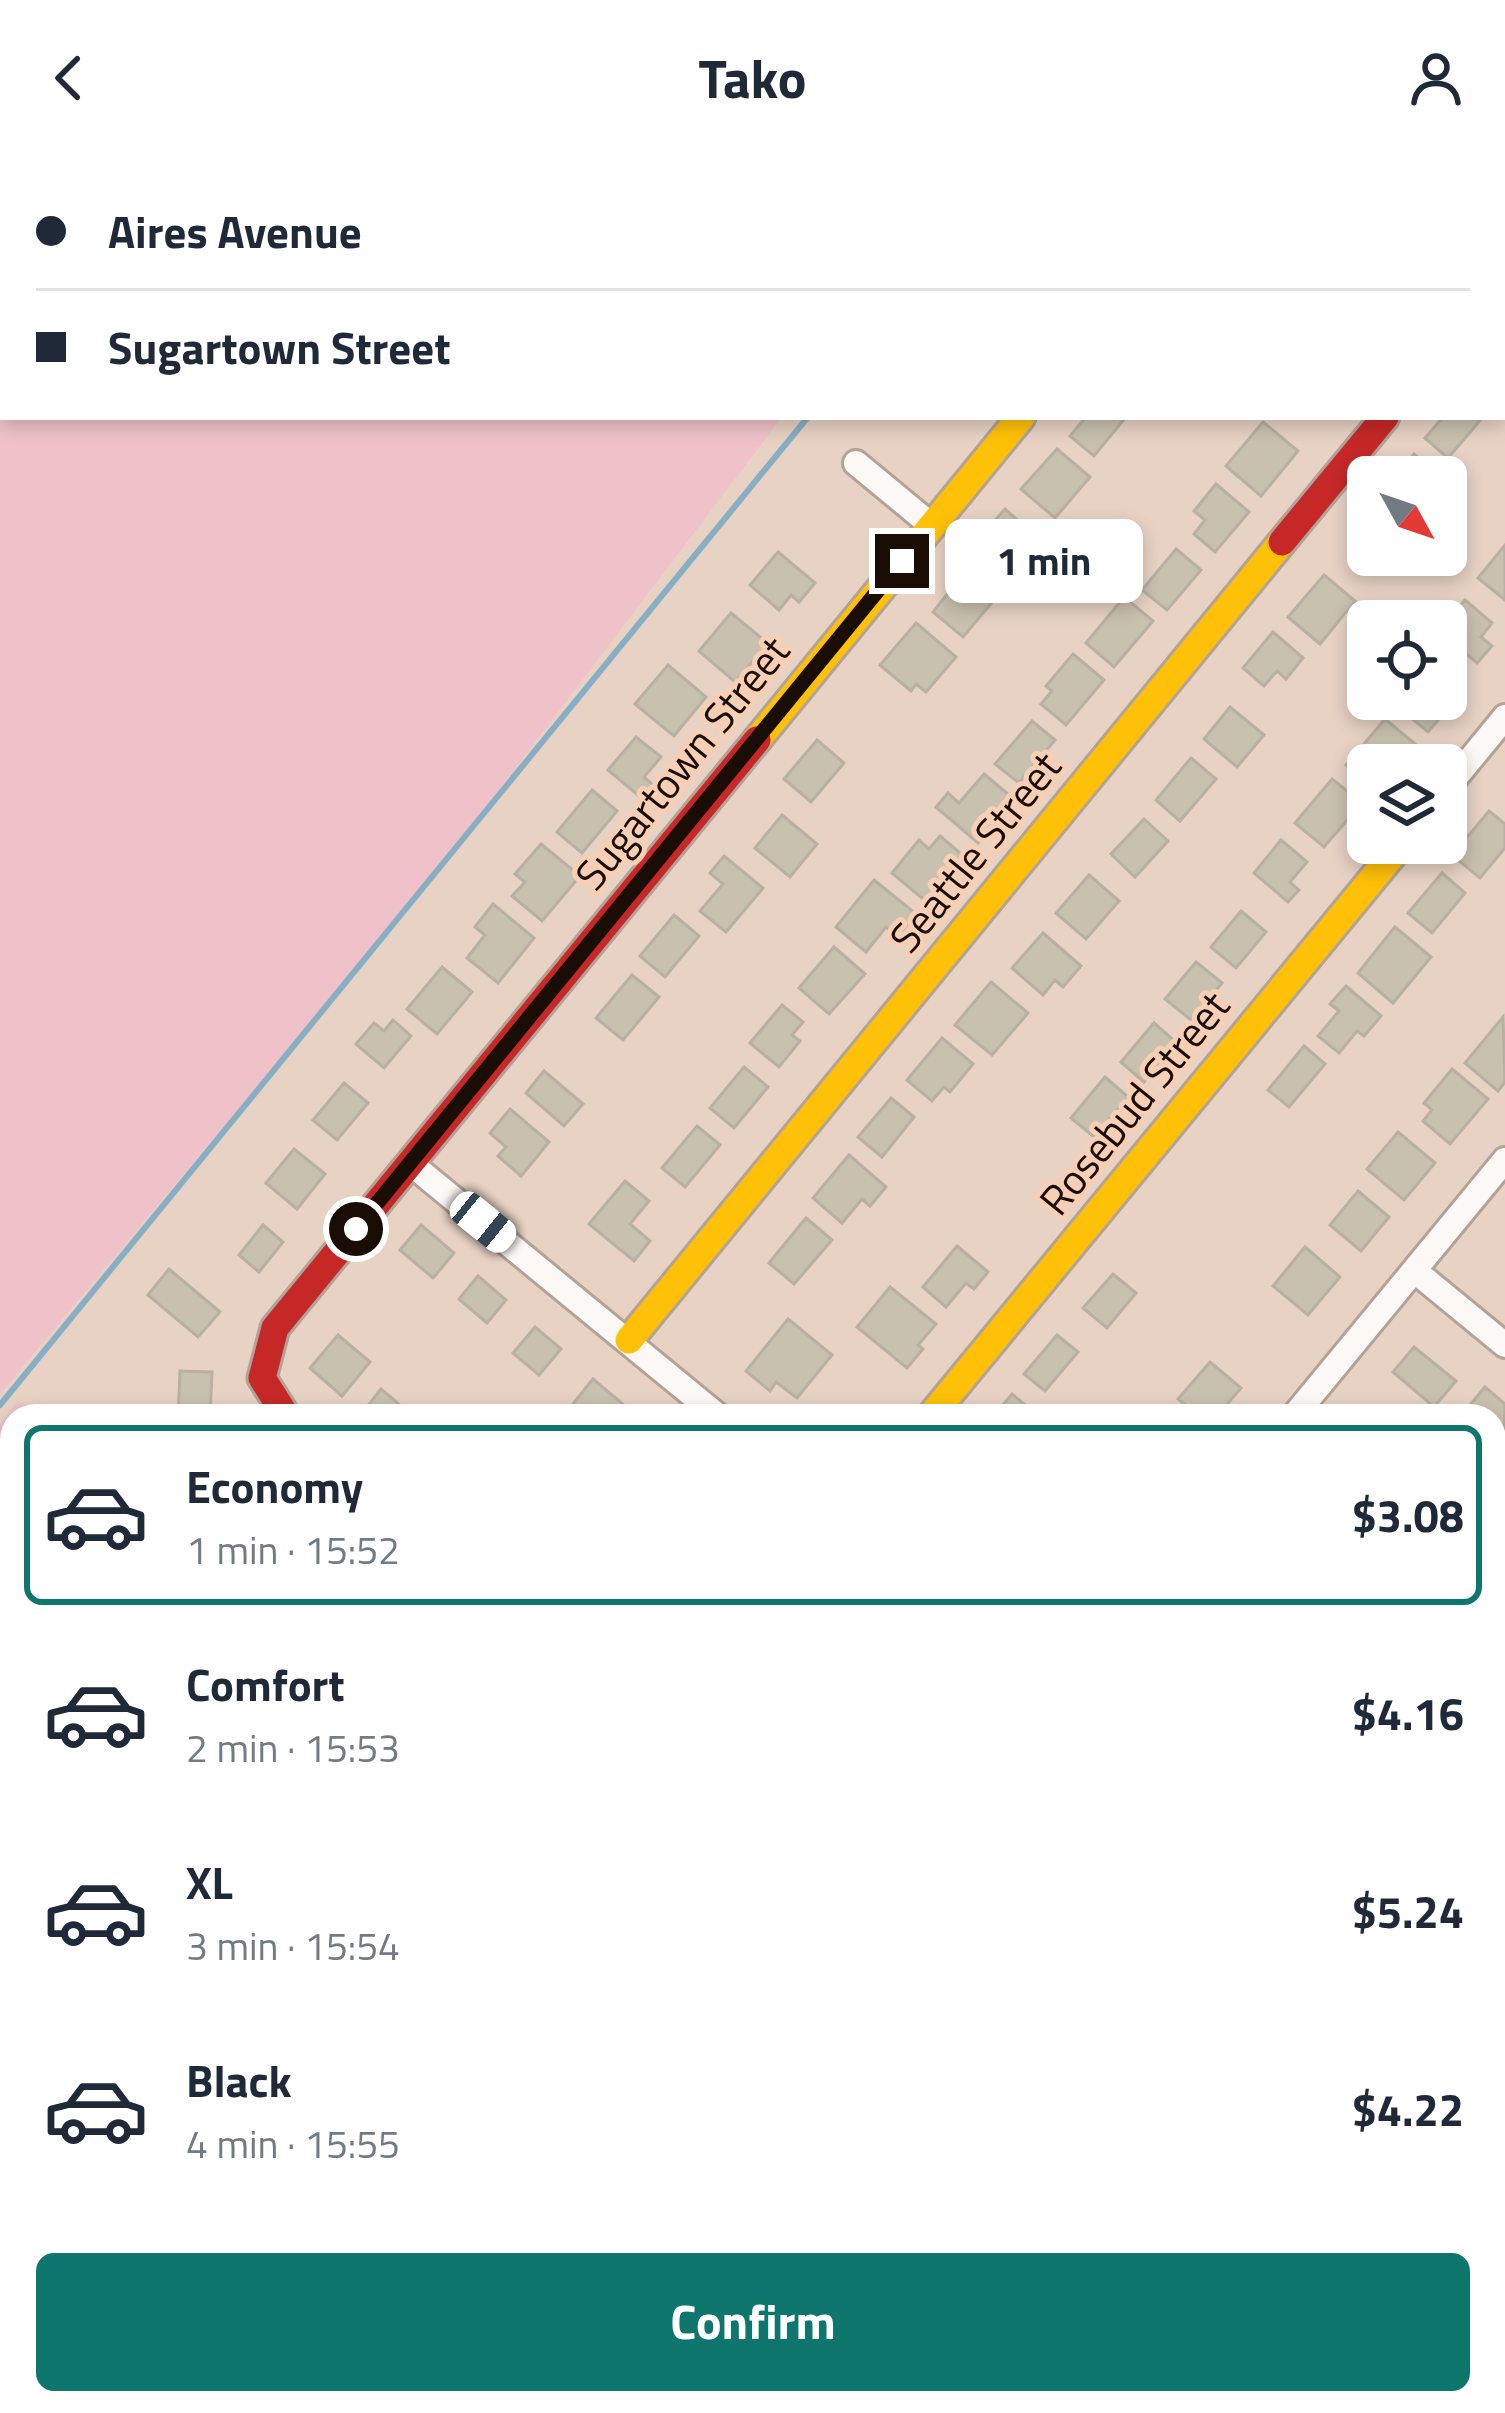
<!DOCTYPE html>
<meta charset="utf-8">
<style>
body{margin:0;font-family:"Titillium Web",sans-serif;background:#f6f6f7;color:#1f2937;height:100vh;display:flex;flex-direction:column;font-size:45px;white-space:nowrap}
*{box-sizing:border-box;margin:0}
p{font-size:39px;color:#747a83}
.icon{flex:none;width:66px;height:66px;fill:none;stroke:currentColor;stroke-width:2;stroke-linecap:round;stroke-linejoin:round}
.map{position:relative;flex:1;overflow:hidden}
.sheet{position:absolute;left:0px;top:1248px;width:1506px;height:1011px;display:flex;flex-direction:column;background:#fff;border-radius:36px 36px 0 0;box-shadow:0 6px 18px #0003}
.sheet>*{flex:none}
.banner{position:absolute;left:0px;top:0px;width:1506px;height:264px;box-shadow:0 6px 18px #0003;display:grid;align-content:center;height:264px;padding:0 36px;background:#fff}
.needle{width:78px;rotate:130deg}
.buttons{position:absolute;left:1347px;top:300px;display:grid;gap:24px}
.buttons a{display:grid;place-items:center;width:120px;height:120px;border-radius:18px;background:#fff;box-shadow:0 6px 18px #0003;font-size:60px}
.end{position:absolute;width:54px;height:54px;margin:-27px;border:15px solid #1a0d05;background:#fff;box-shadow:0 0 0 6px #fff}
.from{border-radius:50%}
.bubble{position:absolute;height:84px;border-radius:18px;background:#fff;box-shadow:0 6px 18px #0003;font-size:39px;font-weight:700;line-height:84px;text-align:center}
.car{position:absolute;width:36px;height:72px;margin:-36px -18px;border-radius:15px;box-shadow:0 0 9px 3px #0007;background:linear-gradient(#fff 24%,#345 0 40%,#fff 0 76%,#345 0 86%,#fff 0)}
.banner b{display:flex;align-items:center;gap:42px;height:114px;font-size:45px}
.banner b+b{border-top:3px solid #e0e1e3}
.banner i{width:30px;height:30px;background:#1f2937}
ul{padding:21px 0 0;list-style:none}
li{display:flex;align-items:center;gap:36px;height:180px;margin:0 24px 18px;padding:0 12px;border:6px solid transparent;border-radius:18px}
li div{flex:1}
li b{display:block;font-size:45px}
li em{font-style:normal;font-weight:700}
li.selected{border-color:#0f766e}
li>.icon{width:108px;height:108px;stroke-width:1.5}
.primary-button{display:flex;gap:24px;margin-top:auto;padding:24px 36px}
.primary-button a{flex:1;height:138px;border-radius:18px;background:#0f766e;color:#fff;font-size:48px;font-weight:700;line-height:138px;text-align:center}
header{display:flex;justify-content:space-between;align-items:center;height:156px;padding:0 36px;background:#fff;font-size:54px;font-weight:700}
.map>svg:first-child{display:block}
.green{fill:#efc2c9}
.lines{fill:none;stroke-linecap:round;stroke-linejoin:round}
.stream{stroke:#88aec3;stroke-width:6}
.building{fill:#c9c1af;stroke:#b8b0a2;stroke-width:3}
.street-casing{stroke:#b2a297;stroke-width:30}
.slow-casing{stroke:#b2a297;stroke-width:33}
.jam-casing{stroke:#b2a297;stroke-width:33}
.street{stroke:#fbf8f6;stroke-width:24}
.slow{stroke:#ffc107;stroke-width:27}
.jam{stroke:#c62828;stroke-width:27}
.route{stroke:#1a0d05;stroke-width:15}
.labels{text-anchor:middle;stroke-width:10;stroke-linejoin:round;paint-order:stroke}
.street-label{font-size:42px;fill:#1a0d05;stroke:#f6cfb5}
</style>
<header><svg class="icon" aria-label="back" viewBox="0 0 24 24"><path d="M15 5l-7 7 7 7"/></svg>Tako<svg class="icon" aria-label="person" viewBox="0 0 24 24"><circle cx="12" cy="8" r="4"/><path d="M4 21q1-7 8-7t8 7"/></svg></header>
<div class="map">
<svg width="1505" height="2257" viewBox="0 0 1505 2257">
<rect width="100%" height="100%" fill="#e7d2c4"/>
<!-- green -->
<g class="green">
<polygon points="0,0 981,0 3,3 3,261 782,261 448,701 0,1238"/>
<polygon points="18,1245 49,1260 12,1260 12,1673 0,1696 0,1267"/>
<polygon points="0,1770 12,1841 12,2165 0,2175"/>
</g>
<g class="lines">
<!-- stream -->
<g class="stream">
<polyline points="1018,3 1021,0"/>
<polyline points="0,1249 808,261"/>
</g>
</g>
<!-- building -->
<g class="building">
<polygon points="1086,261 1126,261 1094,300 1070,280"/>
<polygon points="1443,261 1483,261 1448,302 1425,282"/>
<polygon points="1263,266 1298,295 1261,340 1226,310"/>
<polygon points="1057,293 1090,321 1055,362 1021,333"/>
<polygon points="1414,298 1441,321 1395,321"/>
<polygon points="1216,328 1249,356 1215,396 1194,378 1205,364 1194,355"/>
<polygon points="1005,353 1029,374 996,413 971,391"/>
<polygon points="1505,389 1505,444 1478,422"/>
<polygon points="1176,393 1201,414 1167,454 1142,434"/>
<polygon points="778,396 815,427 799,446 791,439 779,454 750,429"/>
<polygon points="977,417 1000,437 963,481 933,456 949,436 956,442"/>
<polygon points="1324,419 1355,445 1320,488 1288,461"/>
<polygon points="1124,441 1153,465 1114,511 1086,487"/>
<polygon points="1465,444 1492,467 1481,481 1492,490 1477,507 1446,481 1446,467"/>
<polygon points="731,457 776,494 760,512 753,505 735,526 699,495"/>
<polygon points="916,467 956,501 926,536 916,528 911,535 880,509"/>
<polygon points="1273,476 1303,502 1286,523 1277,515 1264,530 1243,512"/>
<polygon points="1073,498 1104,524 1066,569 1041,548 1052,535 1046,530"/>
<polygon points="668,509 706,541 674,580 635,548"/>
<polygon points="1446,524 1461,537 1428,576 1403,555 1413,543 1446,543"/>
<polygon points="1230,551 1264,579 1237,611 1204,583"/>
<polygon points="1385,563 1415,588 1402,603 1394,597 1384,609 1368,609 1368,628 1346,609"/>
<polygon points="1032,565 1055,584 1019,627 995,608"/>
<polygon points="636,581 661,601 644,621 656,632 645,645 608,614"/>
<polygon points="817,584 844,607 811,646 784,623"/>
<polygon points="1191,602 1216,623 1180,665 1156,644"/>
<polygon points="984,618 1015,644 978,687 936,651 948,637 959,647"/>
<polygon points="1332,623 1362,647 1324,691 1295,667"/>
<polygon points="592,634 617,655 582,697 557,676"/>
<polygon points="1489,655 1505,668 1505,692 1480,722 1452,699"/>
<polygon points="782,659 817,688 790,721 755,692"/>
<polygon points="1144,663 1168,685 1135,721 1111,698"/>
<polygon points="940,680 967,703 929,748 892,717 919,684 929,693"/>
<polygon points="1281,684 1307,706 1290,726 1299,734 1288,746 1254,717"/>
<polygon points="541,688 580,720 542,765 512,740 525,726 515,718"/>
<polygon points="724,700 763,732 726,776 700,755 723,728 710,717"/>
<polygon points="1442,717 1465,737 1432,777 1408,757"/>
<polygon points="1089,719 1119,745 1086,783 1056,757"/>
<polygon points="874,724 916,758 897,781 886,771 866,796 836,771"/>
<polygon points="493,748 534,782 498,827 467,802 485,779 475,771"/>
<polygon points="1241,755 1266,776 1236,812 1211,791"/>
<polygon points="674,759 699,780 665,821 640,800"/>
<polygon points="1395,771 1431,801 1393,847 1358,817"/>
<polygon points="1043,777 1081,810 1063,831 1055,824 1043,839 1012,812"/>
<polygon points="834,791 865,818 829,858 799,832"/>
<polygon points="1196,806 1222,827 1191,864 1165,843"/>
<polygon points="442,811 472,836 437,878 407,853"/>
<polygon points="632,819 659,841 623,884 596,862"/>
<polygon points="991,826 1028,857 992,899 955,869"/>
<polygon points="1346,830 1381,860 1364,880 1357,875 1339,897 1318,880 1339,855 1330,848"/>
<polygon points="782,849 803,866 792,879 800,885 779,911 750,887"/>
<polygon points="1503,861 1505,926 1498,935 1465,907"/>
<polygon points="393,864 411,880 384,912 356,888 374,867 384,875"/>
<polygon points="1154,867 1177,887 1144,926 1121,906"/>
<polygon points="942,882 973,908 950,936 944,931 932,945 907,924"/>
<polygon points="1304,890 1325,908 1289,951 1268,934"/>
<polygon points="744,911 768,931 734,972 710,952"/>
<polygon points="1452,913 1488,943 1450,988 1423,965 1432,954 1424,947"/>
<polygon points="544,915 583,948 564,970 526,937"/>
<polygon points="1105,921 1128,941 1094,981 1071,962"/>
<polygon points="344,927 368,947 337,984 313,964"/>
<polygon points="891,942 914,961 882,1001 858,981"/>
<polygon points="510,953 549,986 521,1020 498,1000 506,991 490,977"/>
<polygon points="697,970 720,989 685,1031 662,1012"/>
<polygon points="1398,976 1435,1007 1404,1044 1367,1013"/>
<polygon points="294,993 325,1018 297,1053 266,1027"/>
<polygon points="849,999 886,1031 870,1050 862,1043 842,1067 813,1042"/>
<polygon points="625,1025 649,1045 630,1068 650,1085 634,1105 589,1068"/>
<polygon points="1358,1035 1389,1061 1361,1095 1330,1069"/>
<polygon points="806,1062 832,1084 794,1128 769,1107"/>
<polygon points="263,1069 283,1086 259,1116 239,1099"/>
<polygon points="421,1069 454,1097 433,1122 400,1094"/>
<polygon points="957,1090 988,1116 974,1133 966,1127 946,1151 923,1131"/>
<polygon points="1305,1091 1340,1121 1308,1159 1273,1130"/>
<polygon points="169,1113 220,1156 198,1181 148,1139"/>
<polygon points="1113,1118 1136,1137 1107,1172 1083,1152"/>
<polygon points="478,1120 506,1144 487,1167 459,1143"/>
<polygon points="890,1131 936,1168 918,1189 923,1193 907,1212 857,1171"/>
<polygon points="788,1163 832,1199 797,1242 776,1226 770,1235 746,1215"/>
<polygon points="535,1171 561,1193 539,1219 513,1197"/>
<polygon points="338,1179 370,1206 342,1240 310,1212"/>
<polygon points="1057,1179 1078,1196 1045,1235 1024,1218"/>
<polygon points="1414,1191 1456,1225 1434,1251 1393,1216"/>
<polygon points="1210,1206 1241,1232 1217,1260 1199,1260 1178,1243"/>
<polygon points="180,1215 212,1216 210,1260 178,1260"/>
<polygon points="593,1223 625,1250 616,1260 585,1260 572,1249"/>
<polygon points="1485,1231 1505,1248 1504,1290 1494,1282 1494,1260 1461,1260"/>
<polygon points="381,1233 413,1260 360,1260"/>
<polygon points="1012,1238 1036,1258 1034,1260 994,1260"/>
<polygon points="1504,1441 1505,1442 1505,1487 1494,1478 1494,1452"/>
<polygon points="1499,1616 1505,1621 1503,1677 1494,1669 1494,1622"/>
<polygon points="1494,1792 1505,1801 1505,1823 1494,1836"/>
<polygon points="1495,1980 1505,1988 1505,2028 1502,2026 1496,2033"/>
<polygon points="381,2247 420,2247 431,2257 380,2257 376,2253"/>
<polygon points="1333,2247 1379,2247 1383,2250 1377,2257 1336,2257 1329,2252"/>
</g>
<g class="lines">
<defs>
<g id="street">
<polyline points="1235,3 1238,0"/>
<polyline points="1503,116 1505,114"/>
<polyline points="856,307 931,369"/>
<polyline points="1446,633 1505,561"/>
<polyline points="410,1007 718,1260"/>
<polyline points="1415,1115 1505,1189"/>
<polyline points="1294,1260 1505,1004"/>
<polyline points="1494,1547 1505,1556"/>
<polyline points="1494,1913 1505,1922"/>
<polyline points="0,2226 12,2220"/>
<polyline points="72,2247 84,2257"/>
<polyline points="506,2247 517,2257"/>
<polyline points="941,2247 953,2257"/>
<polyline points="1452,2247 1463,2257"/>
<polyline points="882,2257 891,2247"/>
</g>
<g id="slow">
<polyline points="757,584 1021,261"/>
<polyline points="629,1184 1282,386"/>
<polyline points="931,1260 1402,687"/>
</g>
<g id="jam">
<polyline points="1282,386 1385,261"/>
<polyline points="286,1260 262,1222 275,1172 757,584"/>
</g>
</defs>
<!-- street casing -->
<use href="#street" class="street-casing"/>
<!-- slow casing -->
<use href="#slow" class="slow-casing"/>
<!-- jam casing -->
<use href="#jam" class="jam-casing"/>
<!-- street -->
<use href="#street" class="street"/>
<!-- slow -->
<use href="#slow" class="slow"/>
<!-- jam -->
<use href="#jam" class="jam"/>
</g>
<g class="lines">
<!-- route -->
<polyline class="route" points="356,1073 902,405"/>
</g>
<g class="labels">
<!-- street labels -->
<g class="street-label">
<text transform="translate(682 607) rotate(-51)" y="15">Sugartown Street</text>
<text transform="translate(975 696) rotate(-51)" y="15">Seattle Street</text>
<text transform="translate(1134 947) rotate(-51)" y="15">Rosebud Street</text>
</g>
</g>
</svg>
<div class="buttons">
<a><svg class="needle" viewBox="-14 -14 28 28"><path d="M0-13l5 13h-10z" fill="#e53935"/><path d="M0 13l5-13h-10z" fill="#747a83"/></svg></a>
<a><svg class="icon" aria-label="locate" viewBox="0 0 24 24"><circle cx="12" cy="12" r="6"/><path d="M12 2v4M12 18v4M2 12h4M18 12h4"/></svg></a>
<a><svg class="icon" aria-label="layers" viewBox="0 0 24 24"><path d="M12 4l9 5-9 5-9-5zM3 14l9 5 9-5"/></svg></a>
</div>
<i class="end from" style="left:356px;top:1073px"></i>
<i class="end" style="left:902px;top:405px"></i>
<div class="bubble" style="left:945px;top:363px;width:198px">1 min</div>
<i class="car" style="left:483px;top:1066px;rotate:129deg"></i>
<div class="banner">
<b><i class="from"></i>Aires Avenue</b>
<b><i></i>Sugartown Street</b>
</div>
<section class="sheet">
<ul>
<li class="selected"><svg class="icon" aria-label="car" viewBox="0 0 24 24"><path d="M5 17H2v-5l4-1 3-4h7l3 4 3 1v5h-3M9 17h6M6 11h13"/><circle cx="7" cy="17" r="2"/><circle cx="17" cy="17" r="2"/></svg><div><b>Economy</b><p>1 min · 15:52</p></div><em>$3.08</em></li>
<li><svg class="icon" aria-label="car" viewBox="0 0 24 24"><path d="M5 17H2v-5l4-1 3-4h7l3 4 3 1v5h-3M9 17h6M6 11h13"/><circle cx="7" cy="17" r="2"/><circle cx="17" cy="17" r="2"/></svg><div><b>Comfort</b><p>2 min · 15:53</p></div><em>$4.16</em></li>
<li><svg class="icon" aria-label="car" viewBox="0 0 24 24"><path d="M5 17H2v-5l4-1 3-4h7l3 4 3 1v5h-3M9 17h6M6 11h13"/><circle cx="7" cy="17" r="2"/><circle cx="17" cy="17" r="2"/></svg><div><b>XL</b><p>3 min · 15:54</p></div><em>$5.24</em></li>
<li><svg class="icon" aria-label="car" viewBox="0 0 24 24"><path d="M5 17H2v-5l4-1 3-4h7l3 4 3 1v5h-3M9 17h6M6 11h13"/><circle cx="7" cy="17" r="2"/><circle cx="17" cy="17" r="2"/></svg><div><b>Black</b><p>4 min · 15:55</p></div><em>$4.22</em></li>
</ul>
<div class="primary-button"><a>Confirm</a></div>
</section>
</div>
